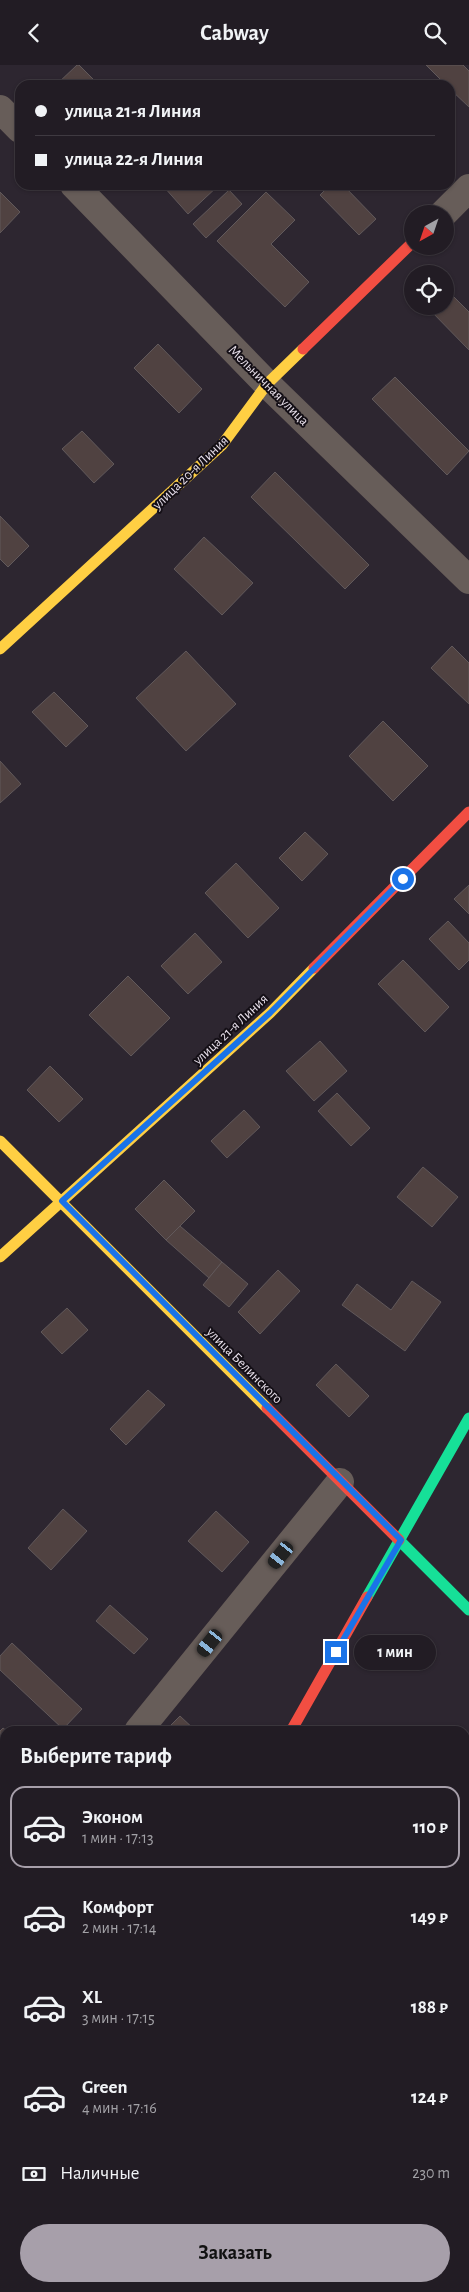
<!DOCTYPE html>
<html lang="ru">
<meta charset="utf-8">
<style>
body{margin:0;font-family:"Alegreya Sans",sans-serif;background:#2a252c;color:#f1f3f6;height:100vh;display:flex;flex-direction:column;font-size:19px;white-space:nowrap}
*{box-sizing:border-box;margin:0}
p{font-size:16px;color:#a2a1a6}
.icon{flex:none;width:28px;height:28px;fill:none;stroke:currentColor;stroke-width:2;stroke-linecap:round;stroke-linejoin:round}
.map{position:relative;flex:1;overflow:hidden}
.drawer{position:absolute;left:0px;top:1661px;width:470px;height:566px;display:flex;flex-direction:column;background:#221c24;border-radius:15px 15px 0 0;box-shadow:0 1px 4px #0004,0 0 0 1px #3f3a41}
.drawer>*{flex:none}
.hud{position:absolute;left:15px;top:15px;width:440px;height:110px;border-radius:15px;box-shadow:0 1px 4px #0004,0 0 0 1px #3f3a41;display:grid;align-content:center;height:110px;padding:0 20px;background:#221c24}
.needle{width:32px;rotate:220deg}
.fabs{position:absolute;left:404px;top:140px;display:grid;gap:10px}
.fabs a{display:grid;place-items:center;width:50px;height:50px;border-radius:50%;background:#221c24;box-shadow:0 1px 4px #0004,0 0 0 1px #3f3a41;font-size:25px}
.end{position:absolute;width:22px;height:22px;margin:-11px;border:6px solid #1a73e8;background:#fff;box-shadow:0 0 0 2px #fff}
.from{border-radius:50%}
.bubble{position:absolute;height:35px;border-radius:18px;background:#221c24;box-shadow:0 1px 4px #0004,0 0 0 1px #3f3a41;font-size:16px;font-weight:700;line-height:35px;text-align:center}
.car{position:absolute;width:15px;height:30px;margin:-15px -8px;border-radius:6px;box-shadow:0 0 4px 1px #0007;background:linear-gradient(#222 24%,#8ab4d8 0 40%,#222 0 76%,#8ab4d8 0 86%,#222 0)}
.hud b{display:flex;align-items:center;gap:18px;height:48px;font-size:19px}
.hud b+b{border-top:1px solid #3f3a41}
.hud i{width:12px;height:12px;background:#f1f3f6}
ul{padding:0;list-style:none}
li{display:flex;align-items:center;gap:15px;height:82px;margin:0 10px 8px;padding:0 10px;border:2px solid transparent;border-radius:15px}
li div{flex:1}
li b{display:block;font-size:19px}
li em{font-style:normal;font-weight:700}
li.current{border-color:#a79faa}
li>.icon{width:45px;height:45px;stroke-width:1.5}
h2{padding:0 20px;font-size:22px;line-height:60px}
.pay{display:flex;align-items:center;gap:12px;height:55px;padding:0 20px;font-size:19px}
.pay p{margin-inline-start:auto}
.action{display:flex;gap:10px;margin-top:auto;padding:10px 20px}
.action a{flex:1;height:58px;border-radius:30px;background:#a79faa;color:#111;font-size:20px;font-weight:700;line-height:58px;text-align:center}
header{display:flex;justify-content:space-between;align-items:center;height:65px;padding:0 20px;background:#221c24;font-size:22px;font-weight:700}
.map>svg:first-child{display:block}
.building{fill:#504241;stroke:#61595b}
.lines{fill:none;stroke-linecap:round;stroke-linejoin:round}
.street{stroke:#675d59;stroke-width:28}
.fast{stroke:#16e098;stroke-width:11}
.slow{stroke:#ffcf43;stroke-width:11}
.jam{stroke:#f24e42;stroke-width:11}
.route{stroke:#1a73e8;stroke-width:6}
.labels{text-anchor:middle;stroke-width:4;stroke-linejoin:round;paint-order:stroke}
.street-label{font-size:14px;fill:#e8e0eb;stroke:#140f16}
</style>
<header><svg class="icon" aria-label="back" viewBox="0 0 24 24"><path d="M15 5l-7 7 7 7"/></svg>Cabway<svg class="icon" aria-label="search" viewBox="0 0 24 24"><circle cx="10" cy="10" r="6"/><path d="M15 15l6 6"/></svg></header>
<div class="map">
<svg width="469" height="2227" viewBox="0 0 469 2227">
<rect width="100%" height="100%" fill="#2d2630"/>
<!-- building -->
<g class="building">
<polygon points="77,0 79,0 99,20 56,20"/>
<polygon points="426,0 463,0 469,6 469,42 450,24 450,20 446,20"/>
<polygon points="166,120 219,120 188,149 164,122"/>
<polygon points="330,120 343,120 376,154 359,170 320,130"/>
<polygon points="229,125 242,139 206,173 193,159"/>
<polygon points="0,127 20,147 0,168"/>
<polygon points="266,127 295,155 271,179 309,217 285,242 217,176"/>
<polygon points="446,224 469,247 469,285 428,243 445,241"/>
<polygon points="158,279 202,324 179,348 134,303"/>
<polygon points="395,312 469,386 447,410 372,334"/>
<polygon points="82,366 114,399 94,418 62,384"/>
<polygon points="275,407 369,500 345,524 251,432"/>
<polygon points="0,451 29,481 8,502 0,494"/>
<polygon points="204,472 253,518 222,550 174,504"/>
<polygon points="452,581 469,598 469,639 431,603"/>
<polygon points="186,586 236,639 186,686 136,633"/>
<polygon points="54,627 88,661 66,682 32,647"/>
<polygon points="383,656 428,701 393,736 349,691"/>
<polygon points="0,696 21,719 0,738"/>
<polygon points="305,767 328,789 302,816 279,793"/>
<polygon points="236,798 279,843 248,873 205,828"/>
<polygon points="469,820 469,849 454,834"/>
<polygon points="448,856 469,878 469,895 459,905 429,874"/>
<polygon points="195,868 222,897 188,929 161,901"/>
<polygon points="403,895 449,942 425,967 378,919"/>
<polygon points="128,911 170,953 131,991 89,950"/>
<polygon points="320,976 347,1006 314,1036 286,1006"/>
<polygon points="50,1001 83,1034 59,1057 27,1025"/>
<polygon points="337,1028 370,1063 351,1081 318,1046"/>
<polygon points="244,1045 260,1062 227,1093 211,1076"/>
<polygon points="423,1102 458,1132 432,1162 397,1132"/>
<polygon points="164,1115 195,1146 166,1175 135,1144"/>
<polygon points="180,1161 222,1197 209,1213 166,1175"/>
<polygon points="222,1197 248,1219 229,1242 203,1220"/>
<polygon points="278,1205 300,1226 260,1269 238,1247"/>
<polygon points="412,1216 441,1237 405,1286 342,1240 357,1219 391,1245"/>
<polygon points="67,1243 88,1265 62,1289 41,1267"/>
<polygon points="336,1299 369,1331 349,1352 316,1320"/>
<polygon points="148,1325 165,1340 126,1380 110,1364"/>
<polygon points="63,1444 87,1466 51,1505 28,1483"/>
<polygon points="216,1446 249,1477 222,1507 188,1476"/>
<polygon points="110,1540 148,1574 134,1589 96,1556"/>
<polygon points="12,1578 82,1644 63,1664 0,1605 0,1591"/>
<polygon points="180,1651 196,1666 165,1666"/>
<polygon points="3,1663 7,1666 5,1666 5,1713 0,1718 0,1666"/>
<polygon points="465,1757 469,1760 469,1807 465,1803"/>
<polygon points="5,1858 5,2013 0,2018 0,1863"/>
<polygon points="465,2130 469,2134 469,2167 465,2171"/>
</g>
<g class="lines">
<!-- street -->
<g class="street">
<polyline points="0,44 20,64"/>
<polyline points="74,120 267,319 469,515"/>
<polyline points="443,149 469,123"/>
<polyline points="138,1666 340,1417"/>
<polyline points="0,1808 5,1803"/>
<polyline points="465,1986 469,1982"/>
<polyline points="0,2127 5,2132"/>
<polyline points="99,2222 104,2227"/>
<polyline points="216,2227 221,2222"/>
</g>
<!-- fast -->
<g class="fast">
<polyline points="399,1475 469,1545"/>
<polyline points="367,1532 469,1353"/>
<polyline points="0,2180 5,2170"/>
</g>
<!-- slow -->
<g class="slow">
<polyline points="0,584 222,380 267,319 303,284"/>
<polyline points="0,1076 267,1343"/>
<polyline points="0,1192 270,948 314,903"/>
</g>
<!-- jam -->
<g class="jam">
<polyline points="303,284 412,178"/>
<polyline points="314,903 469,747"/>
<polyline points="267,1343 399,1475"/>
<polyline points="291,1666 367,1532"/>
</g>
</g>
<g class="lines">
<!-- route -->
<polyline class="route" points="336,1587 401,1475 62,1136 270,948 403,814"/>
</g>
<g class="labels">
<!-- street labels -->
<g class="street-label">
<text transform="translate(269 320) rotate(45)" y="5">Мельничная улица</text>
<text transform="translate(190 407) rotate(-44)" y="5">улица 20-я Линия</text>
<text transform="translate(230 964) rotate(-43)" y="5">улица 21-я Линия</text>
<text transform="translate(245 1300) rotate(45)" y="5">улица Белинского</text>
</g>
</g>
</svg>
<div class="fabs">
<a><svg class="needle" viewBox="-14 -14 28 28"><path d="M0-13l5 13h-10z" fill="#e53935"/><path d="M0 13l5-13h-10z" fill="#a2a1a6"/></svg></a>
<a><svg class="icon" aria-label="locate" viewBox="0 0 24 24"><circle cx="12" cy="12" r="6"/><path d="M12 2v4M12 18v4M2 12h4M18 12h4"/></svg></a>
</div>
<i class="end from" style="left:403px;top:814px"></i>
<i class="end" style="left:336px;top:1587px"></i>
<div class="bubble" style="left:354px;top:1570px;width:82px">1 мин</div>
<i class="car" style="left:281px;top:1490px;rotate:219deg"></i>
<i class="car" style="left:210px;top:1578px;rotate:219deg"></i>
<div class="hud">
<b><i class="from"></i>улица 21-я Линия</b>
<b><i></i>улица 22-я Линия</b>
</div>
<section class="drawer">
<h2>Выберите тариф</h2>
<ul>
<li class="current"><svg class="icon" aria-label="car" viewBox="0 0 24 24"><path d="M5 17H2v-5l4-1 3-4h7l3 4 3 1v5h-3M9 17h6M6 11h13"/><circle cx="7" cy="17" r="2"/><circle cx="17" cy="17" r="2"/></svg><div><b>Эконом</b><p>1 мин · 17:13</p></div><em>110 ₽</em></li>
<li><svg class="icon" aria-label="car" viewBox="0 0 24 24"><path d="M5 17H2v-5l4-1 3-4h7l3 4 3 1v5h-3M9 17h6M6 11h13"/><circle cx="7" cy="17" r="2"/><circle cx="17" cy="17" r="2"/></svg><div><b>Комфорт</b><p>2 мин · 17:14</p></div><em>149 ₽</em></li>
<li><svg class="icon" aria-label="car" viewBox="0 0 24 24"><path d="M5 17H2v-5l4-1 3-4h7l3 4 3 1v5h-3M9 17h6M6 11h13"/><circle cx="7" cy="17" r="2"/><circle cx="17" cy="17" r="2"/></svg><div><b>XL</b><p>3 мин · 17:15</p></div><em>188 ₽</em></li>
<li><svg class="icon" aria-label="car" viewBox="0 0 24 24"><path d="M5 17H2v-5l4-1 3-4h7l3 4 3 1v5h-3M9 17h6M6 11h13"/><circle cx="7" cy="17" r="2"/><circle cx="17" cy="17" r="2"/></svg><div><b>Green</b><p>4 мин · 17:16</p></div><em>124 ₽</em></li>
</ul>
<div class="pay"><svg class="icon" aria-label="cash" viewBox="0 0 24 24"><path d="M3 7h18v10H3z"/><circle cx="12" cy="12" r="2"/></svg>Наличные<p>230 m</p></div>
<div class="action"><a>Заказать</a></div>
</section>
</div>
